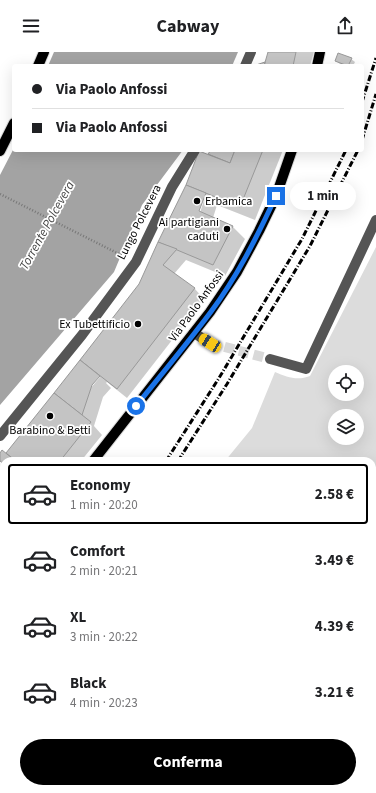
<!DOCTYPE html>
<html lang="it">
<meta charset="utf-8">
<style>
body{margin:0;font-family:"Source Sans 3",sans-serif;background:#f6f6f6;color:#202124;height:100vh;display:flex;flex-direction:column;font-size:15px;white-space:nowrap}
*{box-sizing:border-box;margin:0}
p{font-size:13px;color:#757577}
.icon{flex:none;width:22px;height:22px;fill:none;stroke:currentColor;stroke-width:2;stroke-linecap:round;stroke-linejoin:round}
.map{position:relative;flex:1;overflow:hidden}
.details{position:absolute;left:0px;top:405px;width:376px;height:336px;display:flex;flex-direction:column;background:#fff;border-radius:12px 12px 0 0;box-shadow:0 4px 16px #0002}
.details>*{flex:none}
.banner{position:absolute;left:12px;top:12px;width:352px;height:88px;border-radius:4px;box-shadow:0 4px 16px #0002;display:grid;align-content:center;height:88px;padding:0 20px;background:#fff}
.tools{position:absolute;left:328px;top:313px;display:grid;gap:8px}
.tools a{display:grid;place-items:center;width:36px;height:36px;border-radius:50%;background:#fff;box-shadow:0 4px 16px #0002;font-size:20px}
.end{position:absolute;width:18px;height:18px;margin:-9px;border:5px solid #1a73e8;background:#fff;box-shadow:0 0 0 2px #fff}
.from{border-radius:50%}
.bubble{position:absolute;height:28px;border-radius:14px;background:#fff;box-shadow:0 4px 16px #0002;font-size:13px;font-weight:700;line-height:28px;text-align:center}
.car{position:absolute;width:12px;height:24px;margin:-12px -6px;border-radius:5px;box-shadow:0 0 3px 1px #0007;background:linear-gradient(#f5c518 24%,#345 0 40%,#f5c518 0 76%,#345 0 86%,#f5c518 0)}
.banner b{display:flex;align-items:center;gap:14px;height:38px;font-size:15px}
.banner b+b{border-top:1px solid #e0e0e0}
.banner i{width:10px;height:10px;background:#202124}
ul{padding:7px 0 0;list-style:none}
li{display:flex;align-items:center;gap:12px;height:60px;margin:0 8px 6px;padding:0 12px;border:2px solid transparent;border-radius:4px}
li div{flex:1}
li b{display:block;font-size:15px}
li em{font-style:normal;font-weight:700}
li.active{border-color:#000}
li>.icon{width:36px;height:36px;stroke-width:1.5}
.button{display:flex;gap:8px;margin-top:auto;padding:8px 20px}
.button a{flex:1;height:46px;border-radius:24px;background:#000;color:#fff;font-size:16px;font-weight:700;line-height:46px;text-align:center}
header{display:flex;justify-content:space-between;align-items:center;height:52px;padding:0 20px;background:#fff;font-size:18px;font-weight:700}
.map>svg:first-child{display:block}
.green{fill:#dcdcdc;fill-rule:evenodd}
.water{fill:#a3a3a3}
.shadow{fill:#0003;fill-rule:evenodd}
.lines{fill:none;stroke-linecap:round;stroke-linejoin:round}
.stream{stroke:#a3a3a3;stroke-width:5.5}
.building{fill:#c4c4c4;stroke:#999}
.minor-tunnel{stroke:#d9d9d9;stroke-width:10;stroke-dasharray:10 5;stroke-linecap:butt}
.major-casing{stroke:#dbdbdb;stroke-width:12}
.path{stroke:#777;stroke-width:2.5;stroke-dasharray:1 2;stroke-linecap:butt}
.minor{stroke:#555;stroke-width:10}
.major{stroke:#000;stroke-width:10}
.rail{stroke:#000;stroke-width:3;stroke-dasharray:6 2 1 2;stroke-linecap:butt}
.route{stroke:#1a73e8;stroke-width:5}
.poi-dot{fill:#000;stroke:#fff;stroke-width:1.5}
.labels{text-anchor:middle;stroke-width:3.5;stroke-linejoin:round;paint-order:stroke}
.poi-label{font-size:12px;fill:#000;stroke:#fff;text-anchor:end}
.street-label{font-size:12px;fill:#000;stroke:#fff}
.water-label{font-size:13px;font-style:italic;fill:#444;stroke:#fff}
</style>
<header><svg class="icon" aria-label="menu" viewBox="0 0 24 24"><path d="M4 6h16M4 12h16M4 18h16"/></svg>Cabway<svg class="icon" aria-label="share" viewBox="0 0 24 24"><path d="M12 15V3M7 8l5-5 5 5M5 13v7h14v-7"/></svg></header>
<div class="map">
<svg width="376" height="741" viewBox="0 0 376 741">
<rect width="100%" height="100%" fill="#fff"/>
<!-- green -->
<g class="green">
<path d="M 376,195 L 376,611 L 372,608 L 372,409 L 225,409 L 252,376 L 275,320 C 287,325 297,329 310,324 ZM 335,320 L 357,320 L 357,342 L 335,342 ZM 335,364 L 357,364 L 357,386 L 335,386 Z"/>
<polygon points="4,665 4,737 372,737 372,703 376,704 376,741 0,741 0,670"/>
</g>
<!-- water -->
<g class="water">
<polygon points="54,0 238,0 232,14 48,14"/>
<polygon points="14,96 14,98 183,98 142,153 114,220 0,353 0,123"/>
</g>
<!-- shadow -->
<g class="shadow">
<polygon points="269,0 314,0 310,14 256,14 265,11"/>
<polygon points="351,7 355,10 353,14 343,14 336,9"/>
<path d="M 212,98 L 283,98 L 255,168 L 217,153 L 213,166 L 233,175 L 245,187 L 225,224 L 186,208 L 174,222 L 195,237 L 204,247 L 127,346 L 107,330 L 106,331 L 111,336 L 103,345 L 94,374 L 102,383 L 81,409 L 4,409 L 4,412 L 0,409 L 0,403 L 10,404 L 80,308 L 140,233 L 212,105 L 209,102 ZM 202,148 L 204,148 L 199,164 L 197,164 ZM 98,324 L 100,325 L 89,338 L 88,336 Z"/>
<polygon points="0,424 4,427 4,520 0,520"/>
<polygon points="372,627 376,630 376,693 372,698"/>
</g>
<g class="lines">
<!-- stream -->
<polyline class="stream" points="348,741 348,737"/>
</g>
<!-- building -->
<g class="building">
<polygon points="268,0 296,0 293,14 264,14"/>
<polygon points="338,1 352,6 348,14 335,9"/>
<polygon points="265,10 264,14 255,14 256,13"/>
<polygon points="211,98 235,98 230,111 208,102"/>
<polygon points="235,98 263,98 240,155 186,133 199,99 230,111"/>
<polygon points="186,133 206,141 199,159 233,174 213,213 158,190"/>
<polygon points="158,190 177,197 163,213 195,236 117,337 80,308 139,232"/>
<polygon points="80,308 100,324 92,333 82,363 54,341"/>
<polygon points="54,341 91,370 60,409 22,409 20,407 16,409 6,401"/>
<polygon points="2,398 13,407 12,409 4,409 4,412 0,409 0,401"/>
<polygon points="0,424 4,427 4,440 0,445"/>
<polygon points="4,440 4,476 1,480 0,445"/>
<polygon points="372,626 376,629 376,672 372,677"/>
</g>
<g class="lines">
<!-- minor-tunnel -->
<polyline class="minor-tunnel" points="210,291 270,307"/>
<defs>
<g id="major">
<polyline points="38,14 44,0"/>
<polyline points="317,14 320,0"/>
<polyline points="0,99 14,71"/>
<polyline points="93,409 210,260 237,220 259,179 276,144 292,98"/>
<polyline points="0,526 4,521"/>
</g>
</defs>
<!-- major casing -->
<use href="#major" class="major-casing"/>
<!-- path -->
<g class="path">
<polyline points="0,142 123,204"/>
<polyline points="0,482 4,484"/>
</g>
<!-- minor -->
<g class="minor">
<polyline points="245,14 251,0"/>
<polyline points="194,281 210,291"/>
<polyline points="270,307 306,317 376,168"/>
<polyline points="0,384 82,283 136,210 172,135 195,98"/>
</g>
<!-- major -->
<use href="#major" class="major"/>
<!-- rail -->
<g class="rail">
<polyline points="362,50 376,6"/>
<polyline points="362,88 376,42"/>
<polyline points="166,409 219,326 302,187 346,98"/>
<polyline points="178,409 227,332 310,194 358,98"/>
<polyline points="0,638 4,633"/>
<polyline points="0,651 4,646"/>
</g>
</g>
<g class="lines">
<!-- route -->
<path class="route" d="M 136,354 C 161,323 186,293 210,261 C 237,225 257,185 276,144"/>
</g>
<!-- markers -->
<g class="poi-dot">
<circle cx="197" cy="149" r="4"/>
<circle cx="227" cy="177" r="4"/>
<circle cx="138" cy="272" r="4"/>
<circle cx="50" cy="364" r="4"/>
</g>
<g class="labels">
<!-- poi labels -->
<g class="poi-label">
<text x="205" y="153" text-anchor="start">Erbamica</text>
<text x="219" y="174">Ai partigiani<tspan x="219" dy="14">caduti</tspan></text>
<text x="130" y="276">Ex Tubettificio</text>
<text x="50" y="382" text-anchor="middle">Barabino &amp; Betti</text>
</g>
<!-- street labels -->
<g class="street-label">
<text transform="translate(139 170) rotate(-63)" y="4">Lungo Polcevera</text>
<text transform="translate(196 254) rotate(-54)" y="4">Via Paolo Anfossi</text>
</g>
<!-- water labels -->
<g class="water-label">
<text transform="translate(46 173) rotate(-61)" y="5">Torrente Polcevera</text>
</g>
</g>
</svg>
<div class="tools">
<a><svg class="icon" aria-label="locate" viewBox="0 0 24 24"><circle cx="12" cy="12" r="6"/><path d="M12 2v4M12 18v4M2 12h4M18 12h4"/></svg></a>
<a><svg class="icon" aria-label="layers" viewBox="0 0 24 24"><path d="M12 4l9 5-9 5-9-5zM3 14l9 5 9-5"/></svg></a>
</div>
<i class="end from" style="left:136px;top:354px"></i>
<i class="end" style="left:276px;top:144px"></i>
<div class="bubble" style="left:290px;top:130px;width:66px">1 min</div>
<i class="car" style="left:210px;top:291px;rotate:302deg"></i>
<div class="banner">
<b><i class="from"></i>Via Paolo Anfossi</b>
<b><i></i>Via Paolo Anfossi</b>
</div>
<section class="details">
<ul>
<li class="active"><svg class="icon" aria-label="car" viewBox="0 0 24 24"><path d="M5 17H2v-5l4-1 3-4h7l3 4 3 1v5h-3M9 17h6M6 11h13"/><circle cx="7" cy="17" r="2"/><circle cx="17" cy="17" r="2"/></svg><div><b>Economy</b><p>1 min · 20:20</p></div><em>2.58 €</em></li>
<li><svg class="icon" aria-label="car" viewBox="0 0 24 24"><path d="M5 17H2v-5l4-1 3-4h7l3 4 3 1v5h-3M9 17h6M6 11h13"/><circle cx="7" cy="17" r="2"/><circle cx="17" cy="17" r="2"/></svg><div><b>Comfort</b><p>2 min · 20:21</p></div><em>3.49 €</em></li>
<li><svg class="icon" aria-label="car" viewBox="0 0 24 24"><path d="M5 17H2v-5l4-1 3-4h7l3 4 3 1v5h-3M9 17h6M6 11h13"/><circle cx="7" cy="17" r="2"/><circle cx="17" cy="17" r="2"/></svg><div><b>XL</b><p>3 min · 20:22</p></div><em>4.39 €</em></li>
<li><svg class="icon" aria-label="car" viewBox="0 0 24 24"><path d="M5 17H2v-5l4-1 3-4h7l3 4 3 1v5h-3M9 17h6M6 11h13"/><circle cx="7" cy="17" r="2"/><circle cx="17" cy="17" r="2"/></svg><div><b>Black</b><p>4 min · 20:23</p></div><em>3.21 €</em></li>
</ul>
<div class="button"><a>Conferma</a></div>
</section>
</div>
